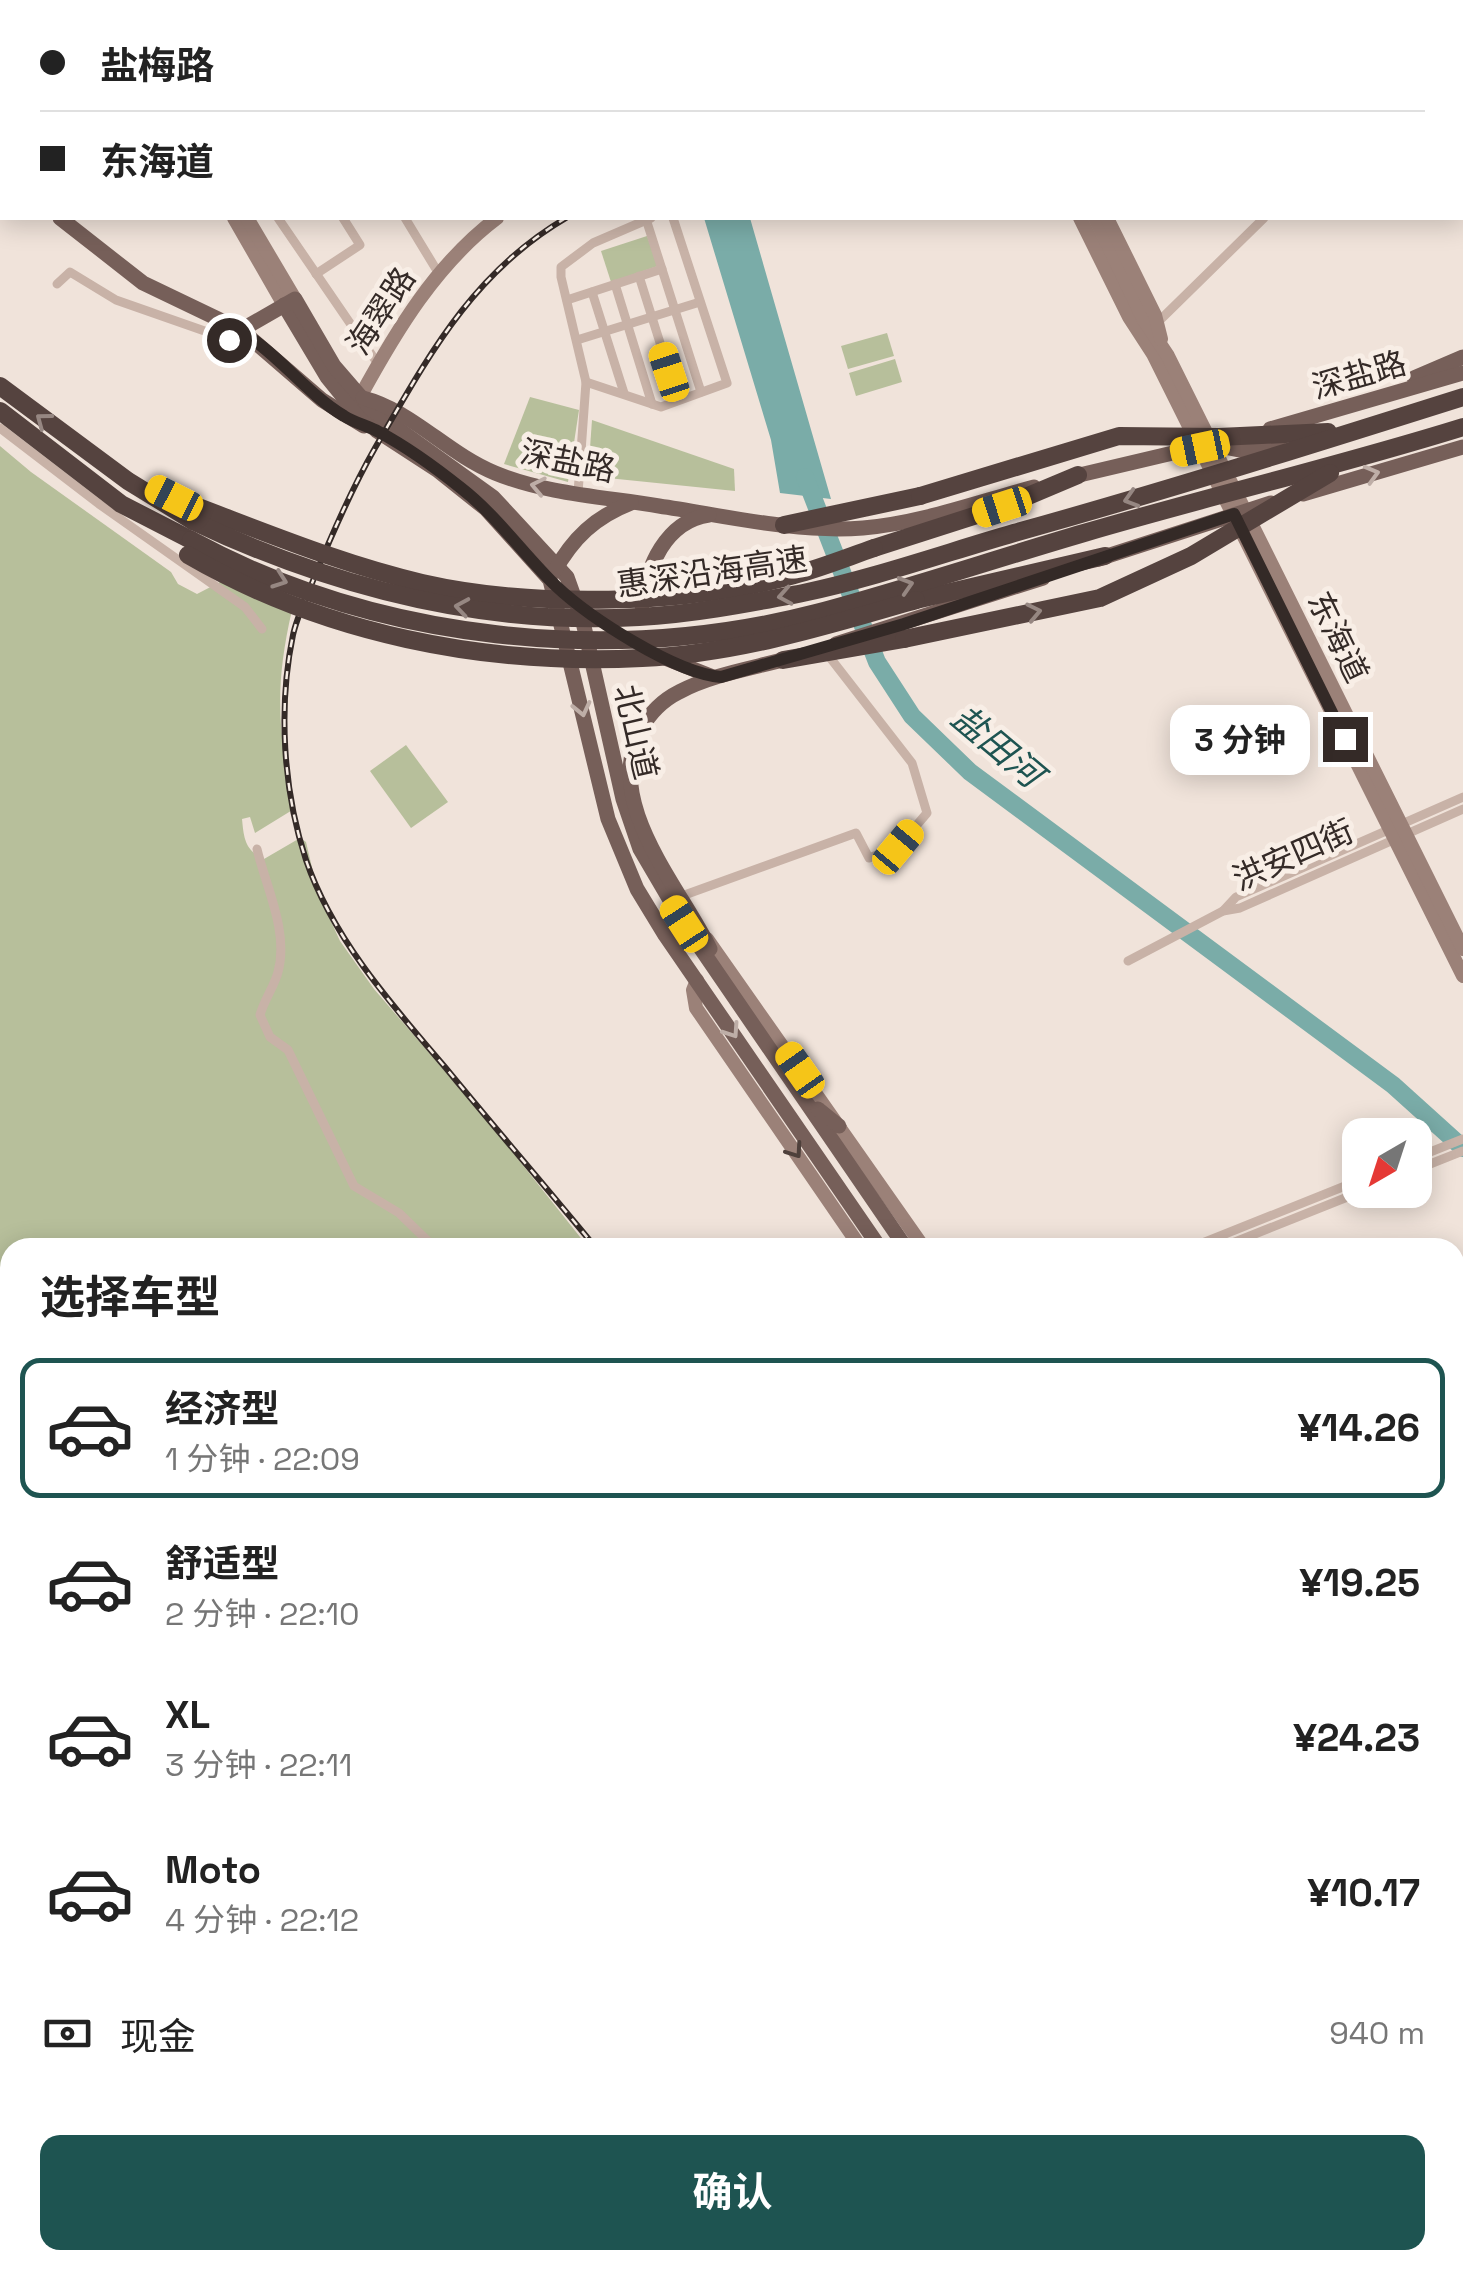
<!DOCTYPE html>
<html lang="zh">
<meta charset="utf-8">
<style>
body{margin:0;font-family:"Space Grotesk","Noto Sans SC",sans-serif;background:#f6f6f6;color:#222;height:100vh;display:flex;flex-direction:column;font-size:38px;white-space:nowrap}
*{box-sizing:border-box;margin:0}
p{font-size:32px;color:#767676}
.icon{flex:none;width:55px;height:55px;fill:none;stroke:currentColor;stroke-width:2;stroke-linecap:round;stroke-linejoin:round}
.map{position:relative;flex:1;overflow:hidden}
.drawer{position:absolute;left:0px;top:1238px;width:1465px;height:1032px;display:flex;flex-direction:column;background:#fff;border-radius:30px 30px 0 0;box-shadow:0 5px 25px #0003}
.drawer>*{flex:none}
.top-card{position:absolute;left:0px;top:0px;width:1465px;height:220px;box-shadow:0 5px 25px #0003;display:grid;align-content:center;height:220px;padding:0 40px;background:#fff}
.needle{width:65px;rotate:219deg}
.controls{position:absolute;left:1342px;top:1118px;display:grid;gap:20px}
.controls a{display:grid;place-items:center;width:90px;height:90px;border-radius:20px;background:#fff;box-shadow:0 5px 25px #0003;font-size:50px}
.end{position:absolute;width:45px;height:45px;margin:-22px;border:12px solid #342a27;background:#fff;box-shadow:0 0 0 5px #fff}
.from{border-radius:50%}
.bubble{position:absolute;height:70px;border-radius:20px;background:#fff;box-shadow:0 5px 25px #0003;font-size:32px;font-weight:700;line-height:70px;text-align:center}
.car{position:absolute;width:30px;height:60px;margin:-30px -15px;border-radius:12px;box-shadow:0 0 8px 2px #0007;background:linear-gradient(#f5c518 24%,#345 0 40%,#f5c518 0 76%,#345 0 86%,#f5c518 0)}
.top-card b{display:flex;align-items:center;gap:35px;height:95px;font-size:38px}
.top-card b+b{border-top:2px solid #e0e0e0}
.top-card i{width:25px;height:25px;background:#222}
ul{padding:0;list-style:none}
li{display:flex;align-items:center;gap:30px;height:140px;margin:0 20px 15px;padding:0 20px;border:5px solid transparent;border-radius:20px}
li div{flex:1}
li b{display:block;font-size:38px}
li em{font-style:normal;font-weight:700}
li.current{border-color:#1e5451}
li>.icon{width:90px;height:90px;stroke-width:1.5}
h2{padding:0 40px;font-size:45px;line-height:120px}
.pay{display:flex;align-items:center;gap:25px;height:110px;padding:0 40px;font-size:38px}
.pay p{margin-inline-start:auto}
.action{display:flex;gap:20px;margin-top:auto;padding:20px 40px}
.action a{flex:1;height:115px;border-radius:20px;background:#1e5451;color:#fff;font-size:40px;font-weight:700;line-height:115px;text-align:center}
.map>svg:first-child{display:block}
.green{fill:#b7bf9b}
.water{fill:#7aaca8}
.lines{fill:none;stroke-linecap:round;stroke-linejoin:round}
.stream{stroke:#7aaca8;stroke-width:2.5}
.river{stroke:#7aaca8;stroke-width:18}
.street{stroke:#c8b2a7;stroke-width:9}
.secondary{stroke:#9b8178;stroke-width:14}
.primary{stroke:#765f59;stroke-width:15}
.highway{stroke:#55433f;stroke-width:18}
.rail-casing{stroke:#342a27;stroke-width:6}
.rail{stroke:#f8eee6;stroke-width:2.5;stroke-dasharray:8;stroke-linecap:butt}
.highway-bridge{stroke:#55433f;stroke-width:18}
.oneway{stroke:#968782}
.oneway2{stroke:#beaea7}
.oneway3{stroke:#4e403b}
.route{stroke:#342a27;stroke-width:12}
.labels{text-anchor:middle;stroke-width:10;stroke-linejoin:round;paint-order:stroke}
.street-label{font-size:32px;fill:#342a27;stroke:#f8eee6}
.water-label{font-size:35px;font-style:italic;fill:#1e5451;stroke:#f8eee6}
</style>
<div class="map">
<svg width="1463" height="2269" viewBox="0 0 1463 2269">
<rect width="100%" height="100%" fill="#f0e3da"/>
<!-- green -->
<g class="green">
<polygon points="647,236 658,266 611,282 601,251"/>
<polygon points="887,333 894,356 848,369 841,346"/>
<polygon points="895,359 902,382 856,396 849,373"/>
<polygon points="530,397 579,410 568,482 504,464"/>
<polygon points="592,420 734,469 735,491 588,476"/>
<path d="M 0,446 L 31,472 L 171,572 L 178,584 L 197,594 L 222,581 L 292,610 C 274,688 278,732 294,809 L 255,833 L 250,817 L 242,819 C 244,839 245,850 264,859 L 300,838 L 306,842 L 318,893 L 340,941 L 374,989 L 487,1120 L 588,1247 L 10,1248 L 10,2260 L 1294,2260 L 1299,2269 L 0,2269 Z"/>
<polygon points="406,745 448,802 411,828 370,771"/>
</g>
<!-- water -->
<g class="water">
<polygon points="620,0 876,0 620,2"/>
<polygon points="704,218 750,218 831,499 780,493 771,440"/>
</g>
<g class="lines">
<!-- stream -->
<polyline class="stream" points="0,1725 10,1719"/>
<!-- river -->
<polyline class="river" points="805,477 877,662 912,716 970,772 1393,1085 1463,1148"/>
<!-- street -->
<g class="street">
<polyline points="283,0 284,2"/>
<polyline points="475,0 476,2"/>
<polyline points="612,2 612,0"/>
<polyline points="278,218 378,364"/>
<polyline points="405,218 439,274"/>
<polyline points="646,219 701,392"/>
<polyline points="316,274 360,245 343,218"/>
<polyline points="639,276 678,400"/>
<polyline points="57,284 70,272 116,300 236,342 243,343 251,338"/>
<polyline points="615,284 652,404"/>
<polyline points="592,292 624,393"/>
<polyline points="567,300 662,269"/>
<polyline points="1158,322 1264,218"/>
<polyline points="577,340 700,302"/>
<polyline points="586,382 661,407 727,383 673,218"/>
<polyline points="0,428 99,504 245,607 262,629"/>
<polyline points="578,493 586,382 561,277 561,267 593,243 651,218"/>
<path d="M 257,849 C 266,887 289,932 278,972 C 275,985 264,1000 260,1015 L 270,1037 L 288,1050 L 354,1186 L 399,1213 L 435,1248"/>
<polyline points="679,897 856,833 869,858 898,847 927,813 912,763 828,655"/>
<polyline points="1223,911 1236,897 1463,797"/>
<polyline points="1128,961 1223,911 1240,908 1463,809"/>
<polyline points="1415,1158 1463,1139"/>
<polyline points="1415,1170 1463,1151"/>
<polyline points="1190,1248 1360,1180"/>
<polyline points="1220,1248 1365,1190"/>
<polyline points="1455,1518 1463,1514"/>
<polyline points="1455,1531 1463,1527"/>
<polyline points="1455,1896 1463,1893"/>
<polyline points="1455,1908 1463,1904"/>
</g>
<!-- secondary -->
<g class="secondary">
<polyline points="100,0 101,2"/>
<polyline points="113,0 115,2"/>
<polyline points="1462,77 1463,77"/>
<polyline points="234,218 284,305"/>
<polyline points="247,218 295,299"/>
<polyline points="1080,218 1129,317 1153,354 1463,976"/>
<polyline points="1095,218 1144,320 1168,356 1463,949"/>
<polyline points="1107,218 1155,315 1161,339"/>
<path d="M 360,397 C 396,331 436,264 497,218"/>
<polyline points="707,939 924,1248"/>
<polyline points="697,980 693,990 696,1008 861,1248"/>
<polyline points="1455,1997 1463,2008"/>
<polyline points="1455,2086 1463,2097"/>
</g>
<!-- primary -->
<g class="primary">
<polyline points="0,166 2,169"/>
<polyline points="60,218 143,283 241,330 322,400 364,426"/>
<polyline points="284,305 327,377 353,409 377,431 437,470 486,509 550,580 608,819 637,889 665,935 880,1248"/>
<polyline points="241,330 295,299 334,366 372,410 493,497 567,577 583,622 623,799 640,849 684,924 906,1248"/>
<polyline points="1414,378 1463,357"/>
<path d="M 363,398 C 411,410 448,454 495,473 C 546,494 605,497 659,506 C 726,516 796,533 863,528 C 921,523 978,502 1034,487"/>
<polyline points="1270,429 1463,373"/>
<polyline points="1214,445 1244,451 1281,449"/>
<polyline points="1071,477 1228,440"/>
<polyline points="1303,494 1463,447"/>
<polyline points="1098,559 1271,503"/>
<path d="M 554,572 C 573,538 595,517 631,503"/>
<path d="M 642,606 C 646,567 666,521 709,515"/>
<polyline points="836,644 1043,578"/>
<polyline points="660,656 713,677"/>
<path d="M 710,949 C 681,888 601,802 641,729 C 650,713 663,700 679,692 C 713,674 754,668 790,658"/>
<polyline points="818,1109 839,1126"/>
<polyline points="1455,2021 1463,2032"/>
<polyline points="1455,2062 1463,2073"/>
</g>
<!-- highway -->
<g class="highway">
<polyline points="0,386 128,481 193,521"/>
<polyline points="0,411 121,504 191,540"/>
<polyline points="784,525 920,496"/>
<polyline points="874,548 1002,507 1078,475"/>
<polyline points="916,600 1105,556"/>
<polyline points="783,660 904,639"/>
</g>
<defs>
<g id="rail">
<polyline points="1462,113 1463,113"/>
<path d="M 566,218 C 472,273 428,357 375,448 C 351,490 332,534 314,578 C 307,597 297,616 293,635 C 278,707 283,790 306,860 C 333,939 392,1005 445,1067 C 495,1128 546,1187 596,1248"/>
<polyline points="1309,2260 1315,2269"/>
</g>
</defs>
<!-- rail casing -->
<use href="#rail" class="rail-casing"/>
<!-- rail -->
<use href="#rail" class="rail"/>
<!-- highway-bridge -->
<g class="highway-bridge">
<polyline points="920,496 1119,436 1219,437 1328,432"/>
<path d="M 198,507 C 272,535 345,565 422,583 C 532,608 687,605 794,575 C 821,568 848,557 874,548"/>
<path d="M 193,521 C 332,587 484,626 639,617 C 694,614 750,603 803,593 C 874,578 945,553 1014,533 C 1165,491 1314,444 1463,397"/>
<path d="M 191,540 C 377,641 611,666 816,613 C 906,589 995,559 1084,533 C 1210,496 1338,466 1463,427"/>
<path d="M 188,555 C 324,634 485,666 642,658 C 735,654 827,626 916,600"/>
<polyline points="904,639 1100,598 1191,556 1330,473"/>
</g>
</g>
<!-- one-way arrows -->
<defs><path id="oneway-chevron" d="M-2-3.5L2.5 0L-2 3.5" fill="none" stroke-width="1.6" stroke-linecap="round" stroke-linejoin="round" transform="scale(2.5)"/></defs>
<g class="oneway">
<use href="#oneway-chevron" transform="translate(43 420) rotate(-143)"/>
<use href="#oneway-chevron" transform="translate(1131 499) rotate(163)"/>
<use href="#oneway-chevron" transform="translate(280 580) rotate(20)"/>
<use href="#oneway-chevron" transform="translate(906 585) rotate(-17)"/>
<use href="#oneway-chevron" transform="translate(785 596) rotate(170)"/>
<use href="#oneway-chevron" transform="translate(462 607) rotate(-171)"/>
<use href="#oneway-chevron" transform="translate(1034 612) rotate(-12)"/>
</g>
<g class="oneway2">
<use href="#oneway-chevron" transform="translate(1372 474) rotate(-16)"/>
<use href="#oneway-chevron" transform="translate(538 486) rotate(-168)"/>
<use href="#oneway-chevron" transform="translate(582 709) rotate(77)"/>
<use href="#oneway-chevron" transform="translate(732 1031) rotate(56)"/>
</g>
<use class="oneway3" href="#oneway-chevron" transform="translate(795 1151) rotate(55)"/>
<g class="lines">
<!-- route -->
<path class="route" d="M 229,340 L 243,344 L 251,338 C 284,361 309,395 344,416 C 355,423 368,426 379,432 C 407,447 436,468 461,488 C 497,516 523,554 556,586 C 590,618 675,673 721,677 L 904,624 L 1234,514 L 1345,739"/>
</g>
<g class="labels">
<!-- street labels -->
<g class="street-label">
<text transform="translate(381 311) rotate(-57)" y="11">海翠路</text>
<text transform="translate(1359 375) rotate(-16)" y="11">深盐路</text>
<text transform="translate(568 461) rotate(12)" y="11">深盐路</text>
<text transform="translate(712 572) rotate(-8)" y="11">惠深沿海高速</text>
<text transform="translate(1338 637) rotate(64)" y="11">东海道</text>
<text transform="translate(636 732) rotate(77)" y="11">北山道</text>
<text transform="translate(1293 855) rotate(-24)" y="11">洪安四街</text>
</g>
<!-- water labels -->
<g class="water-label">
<text transform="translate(997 746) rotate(40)" y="12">盐田河</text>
</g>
</g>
</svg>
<div class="controls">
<a><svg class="needle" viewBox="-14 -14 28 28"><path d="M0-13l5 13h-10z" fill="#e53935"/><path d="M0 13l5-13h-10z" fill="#767676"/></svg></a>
</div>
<i class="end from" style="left:229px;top:340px"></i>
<i class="end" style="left:1345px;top:739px"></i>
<div class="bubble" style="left:1170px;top:705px;width:140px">3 分钟</div>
<i class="car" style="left:669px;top:372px;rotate:342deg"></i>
<i class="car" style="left:1200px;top:448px;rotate:258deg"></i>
<i class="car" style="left:174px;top:498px;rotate:297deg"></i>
<i class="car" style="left:1002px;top:507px;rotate:252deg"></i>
<i class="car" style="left:898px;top:847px;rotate:40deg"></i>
<i class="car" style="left:684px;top:924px;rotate:327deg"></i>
<i class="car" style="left:800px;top:1070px;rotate:325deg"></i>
<div class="top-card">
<b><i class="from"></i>盐梅路</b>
<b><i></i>东海道</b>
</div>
<section class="drawer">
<h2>选择车型</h2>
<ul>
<li class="current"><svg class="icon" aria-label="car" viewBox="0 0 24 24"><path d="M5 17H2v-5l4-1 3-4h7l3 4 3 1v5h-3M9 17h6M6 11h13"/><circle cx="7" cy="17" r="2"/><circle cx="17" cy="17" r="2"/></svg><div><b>经济型</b><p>1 分钟 · 22:09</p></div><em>¥14.26</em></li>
<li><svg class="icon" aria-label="car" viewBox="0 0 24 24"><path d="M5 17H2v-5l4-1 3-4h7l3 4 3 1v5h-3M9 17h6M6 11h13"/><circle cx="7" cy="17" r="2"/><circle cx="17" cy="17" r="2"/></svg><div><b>舒适型</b><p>2 分钟 · 22:10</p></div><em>¥19.25</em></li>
<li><svg class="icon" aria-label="car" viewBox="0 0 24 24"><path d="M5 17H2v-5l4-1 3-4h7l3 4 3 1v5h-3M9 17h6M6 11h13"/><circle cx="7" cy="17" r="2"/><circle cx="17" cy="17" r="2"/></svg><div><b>XL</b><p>3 分钟 · 22:11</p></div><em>¥24.23</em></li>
<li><svg class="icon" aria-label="car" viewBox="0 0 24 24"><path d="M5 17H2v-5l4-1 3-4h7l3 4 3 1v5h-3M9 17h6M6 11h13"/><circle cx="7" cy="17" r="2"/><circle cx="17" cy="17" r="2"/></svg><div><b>Moto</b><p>4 分钟 · 22:12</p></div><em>¥10.17</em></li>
</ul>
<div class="pay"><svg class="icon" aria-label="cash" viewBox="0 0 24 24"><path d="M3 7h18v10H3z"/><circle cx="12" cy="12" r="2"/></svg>现金<p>940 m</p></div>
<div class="action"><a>确认</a></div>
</section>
</div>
